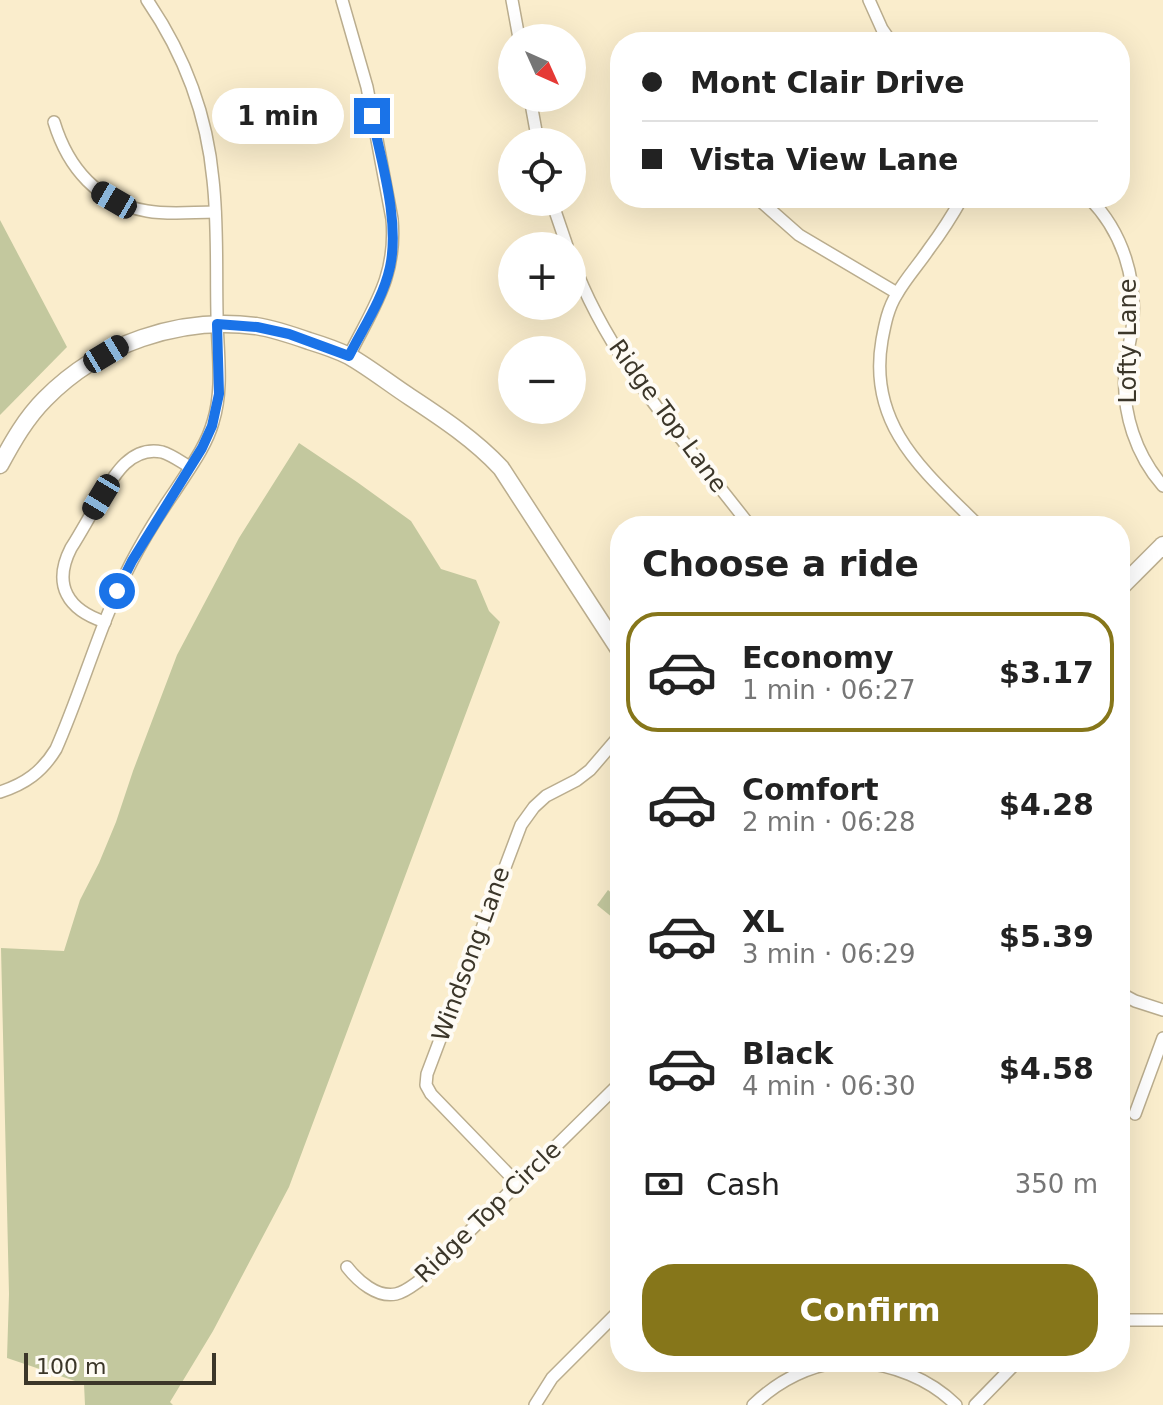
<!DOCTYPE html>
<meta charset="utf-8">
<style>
body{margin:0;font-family:"DejaVu Sans",sans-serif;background:#f6f6f6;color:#222;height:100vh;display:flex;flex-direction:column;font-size:30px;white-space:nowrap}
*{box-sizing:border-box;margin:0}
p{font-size:26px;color:#767676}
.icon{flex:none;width:44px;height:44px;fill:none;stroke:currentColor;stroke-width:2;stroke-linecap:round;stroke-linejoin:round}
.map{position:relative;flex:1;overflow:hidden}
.panel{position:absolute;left:610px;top:516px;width:520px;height:856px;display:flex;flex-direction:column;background:#fff;border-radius:32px;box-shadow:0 8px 32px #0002}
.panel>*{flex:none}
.hud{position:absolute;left:610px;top:32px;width:520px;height:176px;border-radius:32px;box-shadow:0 8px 32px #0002;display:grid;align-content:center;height:176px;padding:0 32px;background:#fff}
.needle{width:52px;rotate:135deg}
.fabs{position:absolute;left:498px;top:24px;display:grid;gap:16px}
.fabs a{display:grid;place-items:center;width:88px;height:88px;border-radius:50%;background:#fff;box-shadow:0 8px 32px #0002;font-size:40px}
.scale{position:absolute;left:24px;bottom:20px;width:192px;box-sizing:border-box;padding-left:8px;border:4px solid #3b3629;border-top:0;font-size:22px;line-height:28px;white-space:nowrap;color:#3b3629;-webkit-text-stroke:6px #fefbf4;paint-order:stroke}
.end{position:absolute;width:36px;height:36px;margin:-18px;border:10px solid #1a73e8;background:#fff;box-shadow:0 0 0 4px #fff}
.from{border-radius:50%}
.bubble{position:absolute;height:56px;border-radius:28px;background:#fff;box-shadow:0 8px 32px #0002;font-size:26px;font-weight:700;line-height:56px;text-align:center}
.car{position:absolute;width:24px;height:48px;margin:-24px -12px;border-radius:10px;box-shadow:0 0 6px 2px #0007;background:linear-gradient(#222 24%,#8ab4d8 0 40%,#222 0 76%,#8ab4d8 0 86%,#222 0)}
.hud b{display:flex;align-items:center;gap:28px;height:76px;font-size:30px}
.hud b+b{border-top:2px solid #e0e0e0}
.hud i{width:20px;height:20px;background:#222}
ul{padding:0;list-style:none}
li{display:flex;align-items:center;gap:24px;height:120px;margin:0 16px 12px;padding:0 16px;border:4px solid transparent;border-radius:32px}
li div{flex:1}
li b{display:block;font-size:30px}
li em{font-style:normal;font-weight:700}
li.current{border-color:#86761a}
li>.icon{width:72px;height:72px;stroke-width:1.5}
h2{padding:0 32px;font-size:36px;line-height:96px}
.pay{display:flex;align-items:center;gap:20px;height:88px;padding:0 32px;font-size:30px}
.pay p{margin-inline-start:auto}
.primary-button{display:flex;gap:16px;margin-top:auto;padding:16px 32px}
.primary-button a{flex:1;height:92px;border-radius:32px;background:#86761a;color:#fff;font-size:32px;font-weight:700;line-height:92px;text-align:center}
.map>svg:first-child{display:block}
.green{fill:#c3c89e}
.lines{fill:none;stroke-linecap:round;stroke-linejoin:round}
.street-casing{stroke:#baad8e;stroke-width:14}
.secondary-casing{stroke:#baad8e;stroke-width:19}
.street{stroke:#fff;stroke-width:11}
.secondary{stroke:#fff;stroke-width:16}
.route{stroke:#1a73e8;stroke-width:10}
.labels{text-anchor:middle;stroke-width:8;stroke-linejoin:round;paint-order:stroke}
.street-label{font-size:24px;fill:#3b3629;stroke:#fefbf4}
</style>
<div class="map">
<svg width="1163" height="1405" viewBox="0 0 1163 1405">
<rect width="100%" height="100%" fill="#faedcc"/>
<!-- green -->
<g class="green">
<polygon points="0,220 67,347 0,415"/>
<polygon points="299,443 357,482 411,521 441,569 476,580 489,611 500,622 289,1187 213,1331 170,1402 173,1405 85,1405 84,1384 7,1358 9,1294 1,948 64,951 80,900 99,863 116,822 133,771 177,655 239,538"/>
<polygon points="608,890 620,900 620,919 618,922 597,905"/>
</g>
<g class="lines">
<defs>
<g id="street">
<path d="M 342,0 L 367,87 L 392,219 C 397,277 373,307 349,356"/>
<polyline points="512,0 519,38"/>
<polyline points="869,0 882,29 891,42"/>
<polyline points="530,98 538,142"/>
<path d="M 54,122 C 68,168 98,203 147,211 C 169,215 193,212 215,212"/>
<polyline points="757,198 799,235 897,293"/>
<path d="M 962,198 C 952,216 941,233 929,249 C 919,264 906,278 897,294 C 888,308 885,324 882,340 C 867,426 925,472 979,526"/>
<path d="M 1089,198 C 1123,232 1138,281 1132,329 C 1130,343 1126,357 1125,372 C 1122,413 1136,455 1163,486"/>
<polyline points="552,202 567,246"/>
<path d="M 572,259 C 608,360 686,442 750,526"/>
<path d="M 105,622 C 68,610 52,585 71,548 C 80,534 88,519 97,504 C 111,481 128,445 162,452 C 172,455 181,462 190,467"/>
<path d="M 0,792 C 25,784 42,772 56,749 C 83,688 100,623 131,563 C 144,538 159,514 175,491 C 189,469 206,447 213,422 C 224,387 217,350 217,314 C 216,269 218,224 213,180 C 207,115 184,54 147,0"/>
<polyline points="1120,993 1135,1001 1163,1010"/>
<polyline points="1135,1114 1163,1038"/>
<polyline points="518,1184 431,1094 426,1085 427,1074 521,825 534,807 546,796 577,780 590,770 620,735"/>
<path d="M 347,1267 C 358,1281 377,1298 396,1294 C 405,1292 412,1286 419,1281 L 620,1083"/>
<polyline points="1120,1320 1163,1320"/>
<path d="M 855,1362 C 892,1364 930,1379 956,1405"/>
<polyline points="535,1405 552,1378 620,1310"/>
<path d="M 753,1405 C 777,1382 805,1367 838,1362"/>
<polyline points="975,1405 1017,1362"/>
</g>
<g id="secondary">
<path d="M 0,465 C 13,441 26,418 45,399 C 99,344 179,316 256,326 C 274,329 292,335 309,341 C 322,345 337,350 349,356 C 370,368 390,384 410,397 C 442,418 475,440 501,468 L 620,651"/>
<polyline points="1120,588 1163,545"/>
</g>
</defs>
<!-- street casing -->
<use href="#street" class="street-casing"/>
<!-- secondary casing -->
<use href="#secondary" class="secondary-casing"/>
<!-- street -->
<use href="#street" class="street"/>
<!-- secondary -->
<use href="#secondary" class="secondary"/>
</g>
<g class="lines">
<!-- route -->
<path class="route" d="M 117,591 L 132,561 L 202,448 L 212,426 L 219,394 L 217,324 L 257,327 L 289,334 L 349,356 C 363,328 383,299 390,267 C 400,221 381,161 372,116"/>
</g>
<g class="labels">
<!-- street labels -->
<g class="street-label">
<text transform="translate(1128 341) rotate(-90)" y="8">Lofty Lane</text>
<text transform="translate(668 416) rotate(54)" y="8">Ridge Top Lane</text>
<text transform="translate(471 954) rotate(-70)" y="8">Windsong Lane</text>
<text transform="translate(488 1212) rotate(-44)" y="8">Ridge Top Circle</text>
</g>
</g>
</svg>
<div class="fabs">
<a><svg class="needle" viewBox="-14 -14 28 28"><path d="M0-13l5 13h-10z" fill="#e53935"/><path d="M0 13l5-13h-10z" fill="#767676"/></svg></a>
<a><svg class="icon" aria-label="locate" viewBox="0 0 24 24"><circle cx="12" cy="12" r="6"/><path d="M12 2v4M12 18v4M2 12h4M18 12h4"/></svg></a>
<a>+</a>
<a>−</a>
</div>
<div class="scale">100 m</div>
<i class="end from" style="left:117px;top:591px"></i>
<i class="end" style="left:372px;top:116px"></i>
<div class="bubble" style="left:212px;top:88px;width:132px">1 min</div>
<i class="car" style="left:114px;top:200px;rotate:300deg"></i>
<i class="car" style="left:106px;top:354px;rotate:59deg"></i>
<i class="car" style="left:101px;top:497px;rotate:211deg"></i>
<div class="hud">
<b><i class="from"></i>Mont Clair Drive</b>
<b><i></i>Vista View Lane</b>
</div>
<section class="panel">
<h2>Choose a ride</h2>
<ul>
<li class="current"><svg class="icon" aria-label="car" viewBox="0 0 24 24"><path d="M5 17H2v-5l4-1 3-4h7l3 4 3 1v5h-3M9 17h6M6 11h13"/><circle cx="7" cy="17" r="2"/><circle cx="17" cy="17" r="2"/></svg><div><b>Economy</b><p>1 min · 06:27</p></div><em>$3.17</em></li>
<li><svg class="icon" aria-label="car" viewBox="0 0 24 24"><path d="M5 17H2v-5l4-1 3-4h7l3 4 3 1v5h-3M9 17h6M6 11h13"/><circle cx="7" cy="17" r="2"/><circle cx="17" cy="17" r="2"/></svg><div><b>Comfort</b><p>2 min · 06:28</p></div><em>$4.28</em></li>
<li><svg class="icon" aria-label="car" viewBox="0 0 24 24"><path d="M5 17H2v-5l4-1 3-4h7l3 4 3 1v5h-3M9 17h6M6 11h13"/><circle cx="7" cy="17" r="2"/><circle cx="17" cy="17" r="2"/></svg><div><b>XL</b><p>3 min · 06:29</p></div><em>$5.39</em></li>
<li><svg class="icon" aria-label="car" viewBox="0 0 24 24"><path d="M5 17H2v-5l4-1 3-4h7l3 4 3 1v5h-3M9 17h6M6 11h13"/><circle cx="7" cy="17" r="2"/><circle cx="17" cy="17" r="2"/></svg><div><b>Black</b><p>4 min · 06:30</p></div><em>$4.58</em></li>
</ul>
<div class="pay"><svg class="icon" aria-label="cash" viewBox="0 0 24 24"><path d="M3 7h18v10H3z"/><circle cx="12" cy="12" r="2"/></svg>Cash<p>350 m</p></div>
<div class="primary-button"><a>Confirm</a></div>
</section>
</div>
